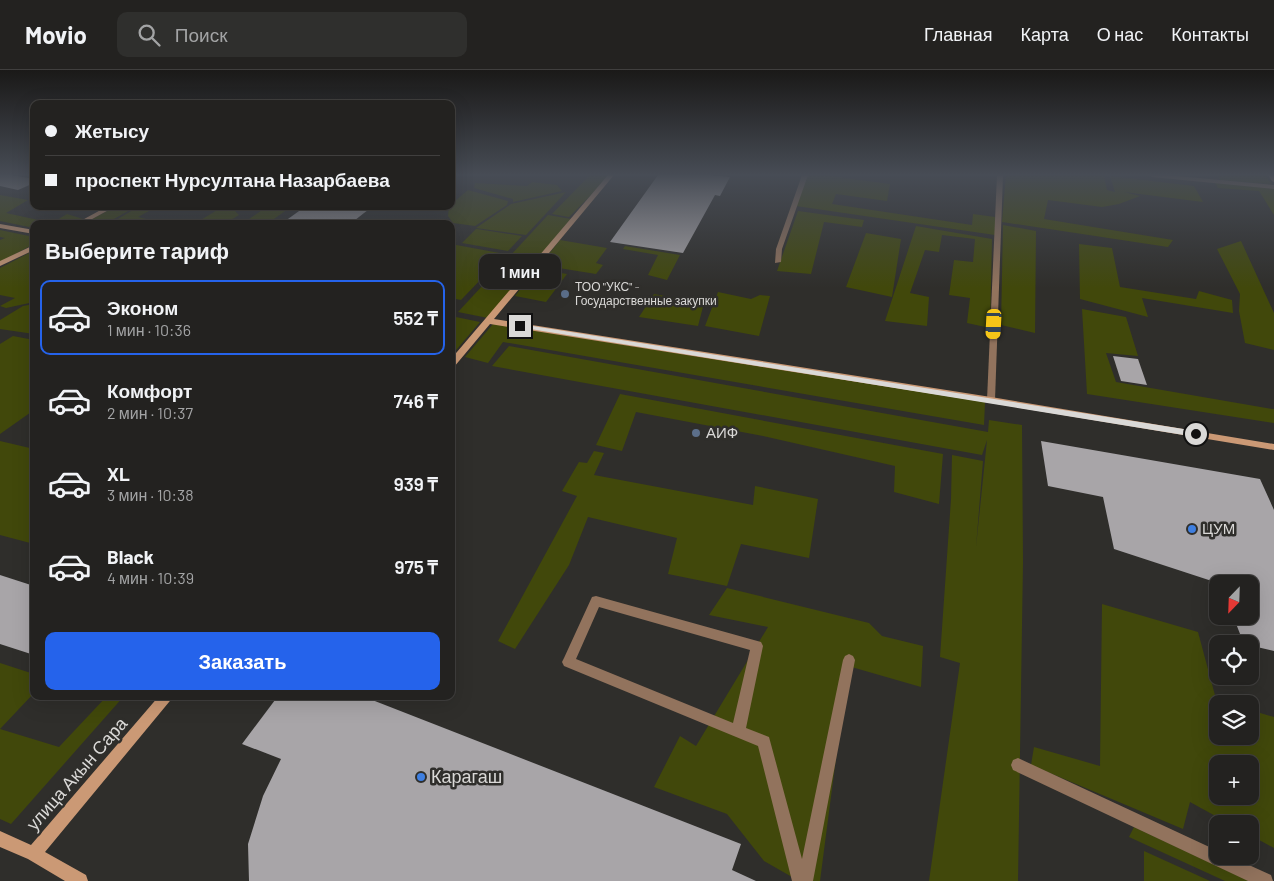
<!DOCTYPE html>
<html lang="ru">
<meta charset="utf-8">
<style>
body{margin:0;font-family:Barlow,sans-serif;background:#2f2f2d;color:#f1f3f6;height:100vh;display:flex;flex-direction:column;font-size:19px;white-space:nowrap}
*{box-sizing:border-box;margin:0}
p{font-size:16px;color:#a3a4a5}
.icon{flex:none;width:28px;height:28px;fill:none;stroke:currentColor;stroke-width:2;stroke-linecap:round;stroke-linejoin:round}
.map{position:relative;flex:1;overflow:hidden}
.details{position:absolute;left:30px;top:150px;width:425px;height:480px;display:flex;flex-direction:column;background:#232220;border-radius:10px;box-shadow:0 5px 20px #0002,0 0 0 1px #403f3e}
.details>*{flex:none}
.top-card{position:absolute;left:30px;top:30px;width:425px;height:110px;border-radius:10px;box-shadow:0 5px 20px #0002,0 0 0 1px #403f3e;display:grid;align-content:center;height:110px;padding:0 15px;background:#232220}
.needle{width:32px;rotate:203deg}
.controls{position:absolute;left:1209px;top:505px;display:grid;gap:10px}
.controls a{display:grid;place-items:center;width:50px;height:50px;border-radius:10px;background:#232220;box-shadow:0 5px 20px #0002,0 0 0 1px #403f3e;font-size:25px}
.end{position:absolute;width:22px;height:22px;margin:-11px;border:6px solid #dad9d7;background:#111;box-shadow:0 0 0 2px #111}
.from{border-radius:50%}
.bubble{position:absolute;height:35px;border-radius:10px;background:#232220;box-shadow:0 5px 20px #0002,0 0 0 1px #403f3e;font-size:16px;font-weight:600;line-height:35px;text-align:center}
.car{position:absolute;width:15px;height:30px;margin:-15px -8px;border-radius:6px;box-shadow:0 0 4px 1px #0007;background:linear-gradient(#f5c518 24%,#345 0 40%,#f5c518 0 76%,#345 0 86%,#f5c518 0)}
.top-card b{display:flex;align-items:center;gap:18px;height:48px;font-size:19px}
.top-card b+b{border-top:1px solid #403f3e}
.top-card i{width:12px;height:12px;background:#f1f3f6}
ul{padding:0;list-style:none}
li{display:flex;align-items:center;gap:15px;height:75px;margin:0 10px 8px;padding:0 5px;border:2px solid transparent;border-radius:10px}
li div{flex:1}
li b{display:block;font-size:19px}
li em{font-style:normal;font-weight:600}
li.on{border-color:#2563eb}
li>.icon{width:45px;height:45px;stroke-width:1.5}
h2{padding:0 15px;font-size:22px;line-height:60px}
.action{display:flex;gap:10px;margin-top:auto;padding:10px 15px}
.action a{flex:1;height:58px;border-radius:10px;background:#2563eb;color:#fff;font-size:20px;font-weight:600;line-height:58px;text-align:center}
header{display:flex;align-items:center;gap:30px;box-sizing:border-box;height:70px;padding:0 25px;background:#232220;border-bottom:1px solid #403f3e}
header strong{font-size:24px}
nav{display:flex;gap:28px;margin-inline-start:auto;font-size:18px}
.search{width:350px;height:45px;background:#2f2f2d;display:flex;align-items:center;gap:12px;box-sizing:border-box;padding:0 18px;border-radius:10px;color:#a3a4a5;font-size:19px}
.map>svg:first-child{display:block}
.green{fill:#41480b;fill-rule:evenodd}
.building{fill:#a8a5a8}
.lines{fill:none;stroke-linecap:round;stroke-linejoin:round}
.street{fill:#92735d;fill-rule:evenodd}
.secondary{fill:#cb9975;fill-rule:evenodd}
.route{fill:#dad9d7}
.service-dot{fill:#5c6f8a;stroke:#2f2e2b;stroke-width:2}
.shop-dot{fill:#3f7fe0;stroke:#2f2e2b;stroke-width:2}
.labels{text-anchor:middle;stroke-width:5;stroke-linejoin:round;paint-order:stroke}
.far-poi-label{font-size:12px;fill:#dad9d7;stroke:#2f2e2b;text-anchor:start}
.poi-label{font-size:15px;fill:#dad9d7;stroke:#2f2e2b;text-anchor:start}
.near-street-label{font-size:18px;fill:#dad9d7;stroke:#2f2e2b}
.near-poi-label{font-size:18px;fill:#dad9d7;stroke:#2f2e2b;text-anchor:start}
</style>
<header>
<strong>Movio</strong>
<div class="search"><svg class="icon" aria-label="search" viewBox="0 0 24 24"><circle cx="10" cy="10" r="6"/><path d="M15 15l6 6"/></svg>Поиск</div>
<nav><a>Главная</a><a>Карта</a><a>О нас</a><a>Контакты</a></nav>
</header>
<div class="map">
<svg width="1274" height="811" viewBox="0 0 1274 811">
<rect width="100%" height="100%" fill="#2f2e2b"/>
<!-- green -->
<g class="green">
<polygon points="590,105 611,105 569,147 552,144"/>
<polygon points="806,105 823,105 890,114 887,131 836,124 832,134 972,155 973,144 995,147 995,165 796,136"/>
<polygon points="1006,105 1104,105 1107,120 1115,122 1110,106 1194,116 1203,132 1124,122 1140,126 1119,134 1102,137 1048,130 1044,149 1173,170 1168,177 1002,152"/>
<polygon points="1219,105 1265,105 1272,114 1220,110"/>
<polygon points="532,112 557,115 562,121 513,132 513,129 474,118 475,113 527,116"/>
<polygon points="1215,113 1274,119 1274,145 1259,121 1218,118"/>
<polygon points="468,120 508,131 507,135 475,156 453,153 448,146 449,136"/>
<polygon points="566,122 526,165 476,158 511,134"/>
<polygon points="0,125 28,130 6,143 52,153 67,144 83,149 73,154 34,154 34,158 0,151"/>
<polygon points="117,136 137,136 105,154 82,154"/>
<path d="M 140,136 L 158,136 L 138,147 L 154,151 C 146,156 139,152 130,152 C 123,152 116,154 109,154 Z"/>
<polygon points="206,136 230,136 239,145 224,154 194,154 219,139"/>
<polygon points="268,136 292,136 267,154 242,154"/>
<polygon points="798,141 864,150 862,157 824,152 811,204 777,201"/>
<polygon points="548,145 571,149 488,248 458,242"/>
<polygon points="1003,155 1036,161 1035,263 1001,255"/>
<polygon points="916,156 992,169 990,258 967,253 970,228 949,225 954,190 973,192 975,169 942,165 939,182 925,180 910,223 929,227 927,256 885,251"/>
<polygon points="476,159 477,159 522,166 508,181 462,173"/>
<polygon points="0,160 34,167 34,174 0,192 0,170 5,168 0,167"/>
<polygon points="866,163 901,169 892,227 846,217"/>
<polygon points="560,170 607,178 596,193 603,195 596,204 540,195"/>
<polygon points="1241,171 1274,243 1274,280 1245,273 1239,241 1240,224 1217,179"/>
<polygon points="451,174 505,184 461,230 451,228"/>
<polygon points="1079,174 1112,178 1120,217 1196,229 1199,221 1232,230 1233,243 1142,228 1148,247 1080,229"/>
<polygon points="625,176 680,185 667,210 648,205 658,185 623,179"/>
<polygon points="31,182 34,183 34,232 6,238 0,236 15,228 0,225 0,198"/>
<polygon points="536,199 567,204 546,232 515,226"/>
<polygon points="718,222 751,229 760,225 770,226 759,266 705,256"/>
<polygon points="654,224 704,233 698,256 639,247"/>
<polygon points="34,234 34,264 0,259 0,250 23,236"/>
<polygon points="1082,239 1126,247 1138,286 1106,283 1116,312 1272,339 1274,339 1274,353 1087,324"/>
<polygon points="451,246 480,252 451,286"/>
<polygon points="493,254 985,332 984,355 503,272 488,293 465,287"/>
<polygon points="13,266 34,270 34,340 0,364 0,274"/>
<polygon points="509,276 988,362 989,350 1022,355 1023,492 1018,811 929,811 960,593 940,587 951,429 952,385 983,391 976,477 987,370 982,385 492,296"/>
<polygon points="620,324 943,384 939,434 894,422 895,396 763,366 636,342 622,381 596,375"/>
<polygon points="0,371 34,379 34,474 0,465"/>
<polygon points="594,381 604,383 594,405 753,435 755,416 818,429 809,488 741,474 727,516 668,504 677,468 588,447 569,495 515,579 498,571 577,426 562,421 579,392 587,393"/>
<polygon points="727,518 869,553 882,566 923,576 921,617 848,596 820,811 799,811 764,791 727,744 654,717 680,666 696,676 768,557 709,545"/>
<path d="M 1102,534 L 1198,562 L 1216,629 L 1231,634 L 1218,634 L 1218,666 L 1250,666 L 1250,640 L 1274,647 L 1274,778 L 1250,765 L 1250,754 L 1230,754 L 1190,732 L 1183,759 L 1031,695 L 1034,677 L 1100,696 ZM 1218,694 L 1250,694 L 1250,726 L 1218,726 Z"/>
<polygon points="0,593 34,604 34,623 0,659 59,677 107,626 124,626 11,754 0,749"/>
<polygon points="1134,757 1249,811 1225,811 1129,767"/>
<polygon points="1144,781 1210,811 1144,811"/>
</g>
<!-- building -->
<g class="building">
<polygon points="0,105 12,105 34,109 34,113 18,120 0,116"/>
<polygon points="658,105 711,105 730,107 720,126 715,125 683,183 610,172"/>
<polygon points="306,136 373,136 350,154 281,154"/>
<polygon points="1113,286 1138,289 1147,315 1121,311"/>
<polygon points="1041,371 1260,409 1274,440 1274,581 1244,574 1233,546 1250,546 1250,514 1221,514 1114,479 1103,427 1048,416"/>
<polygon points="0,505 34,516 34,585 0,574"/>
<polygon points="278,626 362,626 741,774 732,800 756,811 249,811 248,774 263,726 281,689 242,674"/>
</g>
<g class="lines">
<!-- street -->
<g class="street">
<polygon points="802,105 808,105 782,179 781,192 775,193 776,179"/>
<polygon points="997,105 1003,105 995,330 991,333 987,330"/>
<polygon points="1149,105 1166,105 1274,115 1274,119 1152,107"/>
<path d="M 596,526 L 761,572 L 763,576 L 746,658 L 769,667 L 802,789 L 843,590 L 845,586 L 849,584 L 853,586 L 855,590 L 813,811 L 792,811 L 758,676 L 564,596 L 562,592 L 564,588 L 592,527 ZM 599,537 L 750,580 L 733,653 L 576,589 Z"/>
<polygon points="1018,688 1218,781 1218,786 1229,786 1271,805 1273,811 1248,811 1013,700 1011,695 1013,690"/>
</g>
<!-- secondary -->
<g class="secondary">
<polygon points="608,105 614,105 494,249 991,327 1274,374 1274,380 991,333 490,254 454,297 451,298 451,289"/>
<polygon points="1268,105 1274,105 1274,112 1272,111"/>
<polygon points="108,136 116,136 83,154 75,154"/>
<polygon points="0,154 34,160 34,164 0,158"/>
<polygon points="34,175 34,180 0,196 0,191"/>
<polygon points="159,626 174,626 45,782 86,805 88,811 65,811 28,789 0,777 0,761 31,775"/>
</g>
</g>
<!-- sky -->
<linearGradient id="sky" x2="0" y2="1"><stop stop-color="#1a1918"/><stop offset="0.48" stop-color="#474c55"/><stop offset="1" stop-color="#474c55" stop-opacity="0"/></linearGradient>
<rect width="1274" height="218" fill="url(#sky)"/>
<!-- route -->
<polygon class="route" points="520,254 1196,361 1200,364 1196,367 518,257 517,256"/>
<!-- markers -->
<g class="service-dot">
<circle cx="565" cy="224" r="5"/>
<circle cx="696" cy="363" r="5"/>
</g>
<g class="shop-dot">
<circle cx="1192" cy="459" r="5"/>
<circle cx="421" cy="707" r="5"/>
</g>
<g class="labels">
<!-- far-poi labels -->
<g class="far-poi-label">
<text x="575" y="221">ТОО "УКС" -<tspan x="575" dy="14">Государственные закупки</tspan></text>
</g>
<!-- poi labels -->
<g class="poi-label">
<text x="706" y="368">АИФ</text>
<text x="1202" y="464">ЦУМ</text>
</g>
<!-- near-street labels -->
<g class="near-street-label">
<text transform="translate(77 704) rotate(-49)" y="6">улица Акын Сара</text>
</g>
<!-- near-poi labels -->
<g class="near-poi-label">
<text x="431" y="713">Карагаш</text>
</g>
</g>
</svg>
<div class="controls">
<a><svg class="needle" viewBox="-14 -14 28 28"><path d="M0-13l5 13h-10z" fill="#e53935"/><path d="M0 13l5-13h-10z" fill="#a3a4a5"/></svg></a>
<a><svg class="icon" aria-label="locate" viewBox="0 0 24 24"><circle cx="12" cy="12" r="6"/><path d="M12 2v4M12 18v4M2 12h4M18 12h4"/></svg></a>
<a><svg class="icon" aria-label="layers" viewBox="0 0 24 24"><path d="M12 4l9 5-9 5-9-5zM3 14l9 5 9-5"/></svg></a>
<a>+</a>
<a>−</a>
</div>
<i class="end from" style="left:1196px;top:364px"></i>
<i class="end" style="left:520px;top:256px"></i>
<div class="bubble" style="left:479px;top:184px;width:82px">1 мин</div>
<i class="car" style="left:994px;top:254px;rotate:183deg"></i>
<div class="top-card">
<b><i class="from"></i>Жетысу</b>
<b><i></i>проспект Нурсултана Назарбаева</b>
</div>
<section class="details">
<h2>Выберите тариф</h2>
<ul>
<li class="on"><svg class="icon" aria-label="car" viewBox="0 0 24 24"><path d="M5 17H2v-5l4-1 3-4h7l3 4 3 1v5h-3M9 17h6M6 11h13"/><circle cx="7" cy="17" r="2"/><circle cx="17" cy="17" r="2"/></svg><div><b>Эконом</b><p>1 мин · 10:36</p></div><em>552 ₸</em></li>
<li><svg class="icon" aria-label="car" viewBox="0 0 24 24"><path d="M5 17H2v-5l4-1 3-4h7l3 4 3 1v5h-3M9 17h6M6 11h13"/><circle cx="7" cy="17" r="2"/><circle cx="17" cy="17" r="2"/></svg><div><b>Комфорт</b><p>2 мин · 10:37</p></div><em>746 ₸</em></li>
<li><svg class="icon" aria-label="car" viewBox="0 0 24 24"><path d="M5 17H2v-5l4-1 3-4h7l3 4 3 1v5h-3M9 17h6M6 11h13"/><circle cx="7" cy="17" r="2"/><circle cx="17" cy="17" r="2"/></svg><div><b>XL</b><p>3 мин · 10:38</p></div><em>939 ₸</em></li>
<li><svg class="icon" aria-label="car" viewBox="0 0 24 24"><path d="M5 17H2v-5l4-1 3-4h7l3 4 3 1v5h-3M9 17h6M6 11h13"/><circle cx="7" cy="17" r="2"/><circle cx="17" cy="17" r="2"/></svg><div><b>Black</b><p>4 мин · 10:39</p></div><em>975 ₸</em></li>
</ul>
<div class="action"><a>Заказать</a></div>
</section>
</div>
